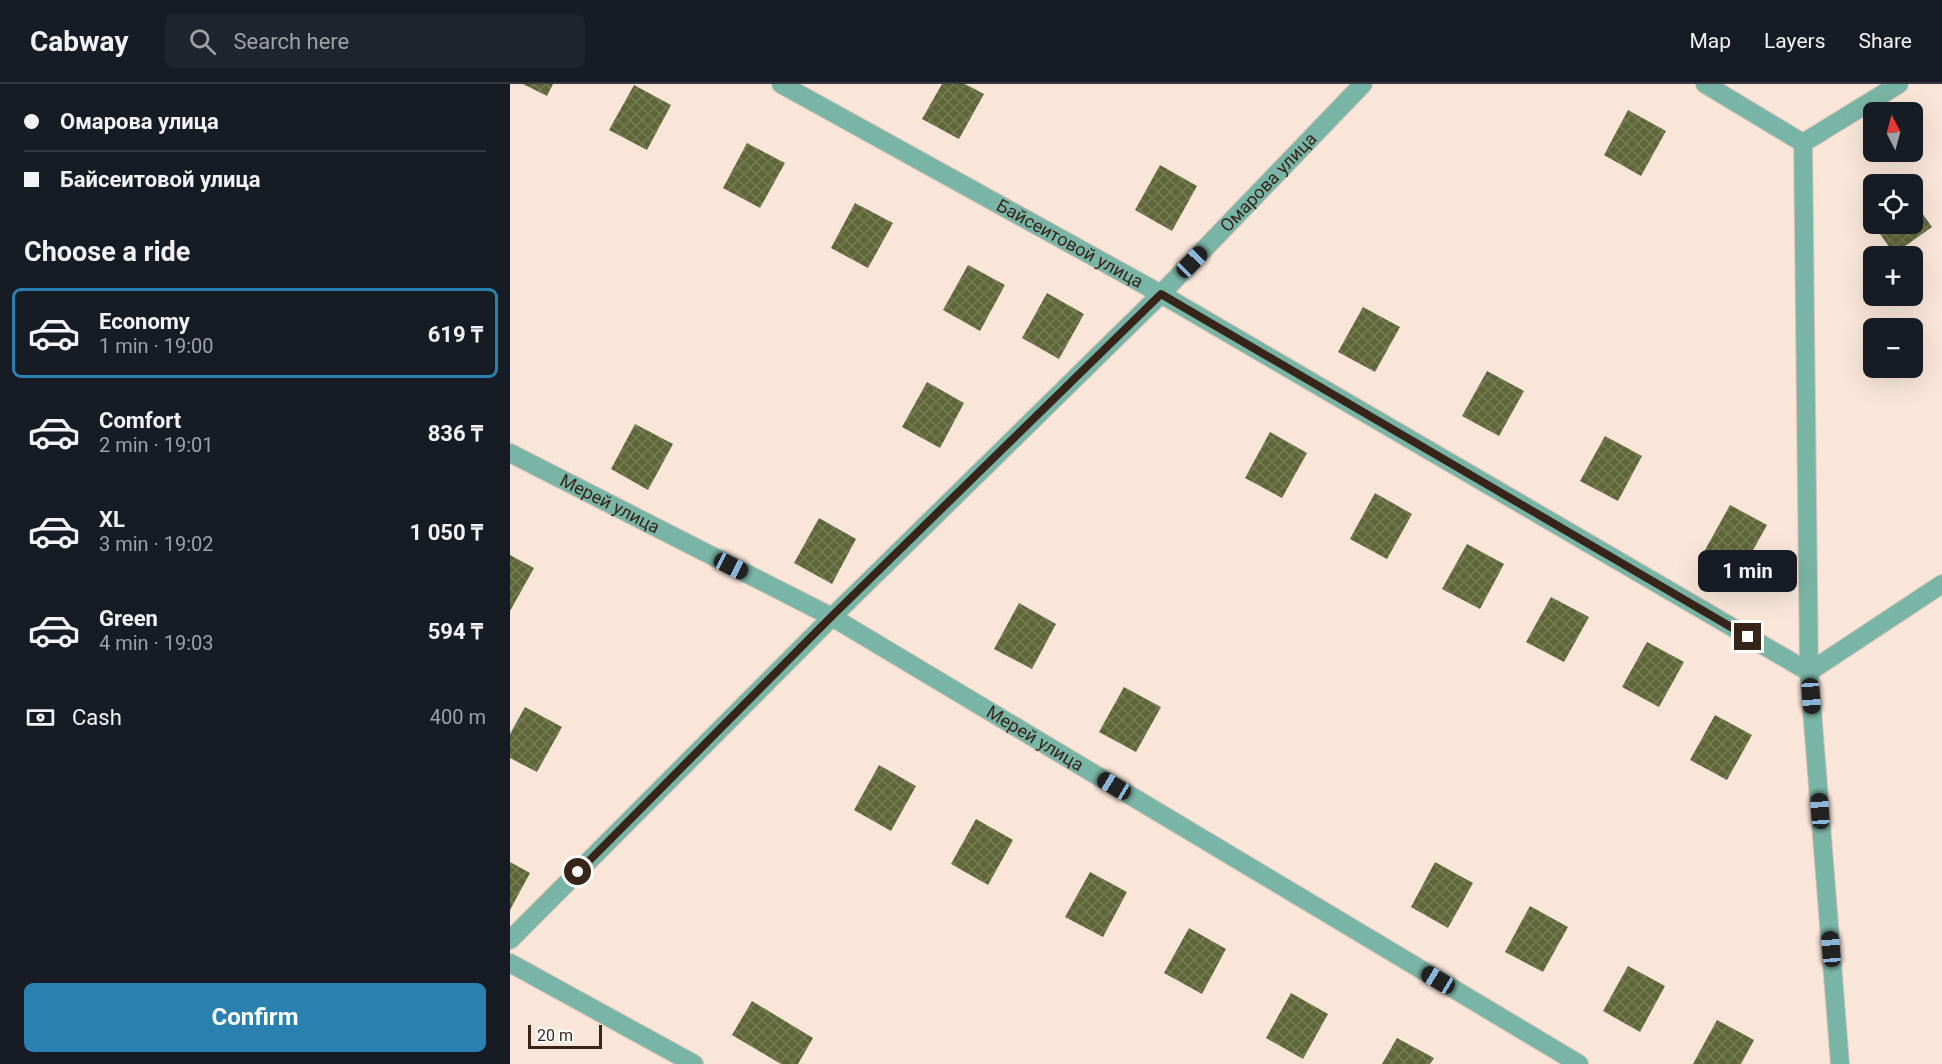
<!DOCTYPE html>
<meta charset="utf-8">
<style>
body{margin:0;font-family:Roboto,sans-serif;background:#20242c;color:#f1f3f6;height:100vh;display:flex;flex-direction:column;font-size:22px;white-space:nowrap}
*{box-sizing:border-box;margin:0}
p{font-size:20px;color:#9ea1a6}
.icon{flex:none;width:33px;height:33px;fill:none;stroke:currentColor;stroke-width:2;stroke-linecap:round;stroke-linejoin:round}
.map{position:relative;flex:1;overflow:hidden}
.sheet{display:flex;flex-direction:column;background:#171b24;width:510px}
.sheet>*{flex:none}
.guide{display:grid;align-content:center;height:132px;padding:0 24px;background:#171b24}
.needle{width:39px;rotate:354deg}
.fabs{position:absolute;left:1353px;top:18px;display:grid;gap:12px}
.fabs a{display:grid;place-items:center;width:60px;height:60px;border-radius:9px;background:#171b24;box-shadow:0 6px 24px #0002;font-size:30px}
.scale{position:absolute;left:18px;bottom:15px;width:74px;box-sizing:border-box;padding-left:6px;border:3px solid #372519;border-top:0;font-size:16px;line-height:21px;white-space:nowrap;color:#372519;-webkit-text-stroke:4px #fff;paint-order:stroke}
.end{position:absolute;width:27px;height:27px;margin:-14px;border:8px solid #372519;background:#fff;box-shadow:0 0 0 3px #fff}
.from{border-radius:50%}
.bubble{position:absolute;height:42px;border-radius:9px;background:#171b24;box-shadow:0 6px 24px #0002;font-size:20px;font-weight:700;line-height:42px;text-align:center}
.car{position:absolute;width:18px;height:36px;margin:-18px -9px;border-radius:8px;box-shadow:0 0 4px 2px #0007;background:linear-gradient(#222 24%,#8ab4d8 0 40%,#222 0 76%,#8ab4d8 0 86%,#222 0)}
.guide b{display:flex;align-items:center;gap:21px;height:57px;font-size:22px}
.guide b+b{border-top:2px solid #363941}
.guide i{width:15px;height:15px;background:#f1f3f6}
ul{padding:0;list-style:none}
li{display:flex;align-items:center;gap:18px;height:90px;margin:0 12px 9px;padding:0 12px;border:3px solid transparent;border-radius:9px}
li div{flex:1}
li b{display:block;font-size:22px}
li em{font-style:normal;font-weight:700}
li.on{border-color:#2a81b0}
li>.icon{width:54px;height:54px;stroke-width:1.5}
h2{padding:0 24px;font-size:27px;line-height:72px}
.pay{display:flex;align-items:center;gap:15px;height:66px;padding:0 24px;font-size:22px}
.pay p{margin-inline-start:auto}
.button{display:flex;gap:12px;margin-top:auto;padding:12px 24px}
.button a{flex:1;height:69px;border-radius:9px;background:#2a81b0;color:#fff;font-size:24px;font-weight:700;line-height:69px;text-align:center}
header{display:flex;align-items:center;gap:36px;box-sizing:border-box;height:84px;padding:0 30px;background:#171b24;border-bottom:2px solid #363941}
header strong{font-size:28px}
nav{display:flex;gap:33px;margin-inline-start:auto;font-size:21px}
.search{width:420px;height:54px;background:#20242c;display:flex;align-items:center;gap:15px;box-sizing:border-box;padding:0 21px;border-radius:9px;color:#9ea1a6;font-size:22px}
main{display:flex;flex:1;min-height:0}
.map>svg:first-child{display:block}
.building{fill:url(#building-cross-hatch)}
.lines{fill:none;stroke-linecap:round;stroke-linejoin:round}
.minor-casing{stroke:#d6c3b6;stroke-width:20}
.minor{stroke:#79b5a6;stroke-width:18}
.route{stroke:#372519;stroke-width:8}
.labels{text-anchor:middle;stroke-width:6;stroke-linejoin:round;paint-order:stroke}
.street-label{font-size:18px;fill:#372519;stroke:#fff}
</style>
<header>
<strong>Cabway</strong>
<div class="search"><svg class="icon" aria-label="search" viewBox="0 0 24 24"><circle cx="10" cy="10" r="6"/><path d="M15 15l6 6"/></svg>Search here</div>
<nav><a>Map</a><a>Layers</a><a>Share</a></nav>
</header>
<main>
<section class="sheet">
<div class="guide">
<b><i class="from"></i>Омарова улица</b>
<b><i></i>Байсеитовой улица</b>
</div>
<h2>Choose a ride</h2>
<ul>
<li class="on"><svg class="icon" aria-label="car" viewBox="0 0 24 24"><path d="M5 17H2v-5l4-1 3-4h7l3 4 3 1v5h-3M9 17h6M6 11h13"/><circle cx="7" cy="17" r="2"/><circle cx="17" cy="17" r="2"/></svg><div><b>Economy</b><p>1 min · 19:00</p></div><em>619 ₸</em></li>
<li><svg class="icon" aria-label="car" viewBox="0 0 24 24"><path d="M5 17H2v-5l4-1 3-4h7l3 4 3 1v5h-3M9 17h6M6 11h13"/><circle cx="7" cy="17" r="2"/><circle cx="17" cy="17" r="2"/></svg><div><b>Comfort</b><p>2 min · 19:01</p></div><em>836 ₸</em></li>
<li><svg class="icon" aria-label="car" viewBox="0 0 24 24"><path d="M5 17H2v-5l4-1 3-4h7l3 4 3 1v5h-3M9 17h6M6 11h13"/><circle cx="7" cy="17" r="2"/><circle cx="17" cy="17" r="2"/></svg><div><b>XL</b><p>3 min · 19:02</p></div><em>1 050 ₸</em></li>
<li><svg class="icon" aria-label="car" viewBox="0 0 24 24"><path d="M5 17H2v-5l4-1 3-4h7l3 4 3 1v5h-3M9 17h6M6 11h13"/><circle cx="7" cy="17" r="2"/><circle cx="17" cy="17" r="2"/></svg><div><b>Green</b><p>4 min · 19:03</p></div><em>594 ₸</em></li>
</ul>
<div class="pay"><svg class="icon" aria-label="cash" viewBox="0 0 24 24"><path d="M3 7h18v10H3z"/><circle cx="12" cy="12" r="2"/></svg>Cash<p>400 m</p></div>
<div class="button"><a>Confirm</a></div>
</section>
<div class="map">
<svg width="1432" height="980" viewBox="0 0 1432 980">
<defs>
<pattern id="building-cross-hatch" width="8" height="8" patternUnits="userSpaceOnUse" patternTransform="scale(1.5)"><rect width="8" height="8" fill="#5f6739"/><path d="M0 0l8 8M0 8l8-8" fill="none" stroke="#787d59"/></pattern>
</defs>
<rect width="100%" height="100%" fill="#f9e6d9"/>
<!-- building -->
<g class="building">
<polygon points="13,0 43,0 37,12"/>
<polygon points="432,0 455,0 474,10 449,55 412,35"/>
<polygon points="124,1 161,21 137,66 99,46"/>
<polygon points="1118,26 1156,47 1131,92 1094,71"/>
<polygon points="237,59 275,79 250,124 213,104"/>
<polygon points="650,81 687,102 662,147 625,126"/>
<polygon points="1402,115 1422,143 1384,170 1359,134 1364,130 1364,140 1402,140"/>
<polygon points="345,119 383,139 358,184 321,164"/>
<polygon points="458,181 495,201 470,247 433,226"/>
<polygon points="537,209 574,230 549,275 512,254"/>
<polygon points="853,223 890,243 865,288 828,268"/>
<polygon points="977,287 1014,307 989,352 952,332"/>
<polygon points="417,298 454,319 430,364 392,343"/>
<polygon points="125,340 163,360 138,406 101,385"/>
<polygon points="760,348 797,369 772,414 735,394"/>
<polygon points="1095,352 1132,372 1108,417 1070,397"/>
<polygon points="865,409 902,430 877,475 840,455"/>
<polygon points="1220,421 1257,441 1232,486 1195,466"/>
<polygon points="309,434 346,455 322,500 284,479"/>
<polygon points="957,460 994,480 970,525 932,505"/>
<polygon points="0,471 24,484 0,527"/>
<polygon points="1041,513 1079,533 1054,578 1016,558"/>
<polygon points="509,519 546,540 522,585 484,565"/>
<polygon points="1137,558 1174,578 1149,623 1112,603"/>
<polygon points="614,603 651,623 626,668 589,648"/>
<polygon points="15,623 52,643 27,688 0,674 0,650"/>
<polygon points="1205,631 1242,651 1217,696 1180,676"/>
<polygon points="369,681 406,702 381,747 344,726"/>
<polygon points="466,735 503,756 478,801 441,780"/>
<polygon points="0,778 20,789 0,826"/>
<polygon points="925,778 963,799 938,844 901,823"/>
<polygon points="580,788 617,808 593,853 555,833"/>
<polygon points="1020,822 1058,843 1033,888 995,868"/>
<polygon points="679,844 716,865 692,910 654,889"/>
<polygon points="1118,882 1155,902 1130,948 1093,927"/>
<polygon points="781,909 818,930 793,975 756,954"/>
<polygon points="242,917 303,954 288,980 271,980 222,951"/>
<polygon points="1207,936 1244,956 1231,980 1183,980"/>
<polygon points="887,954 924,974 920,980 872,980"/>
</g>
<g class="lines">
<defs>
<g id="minor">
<path id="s1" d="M 271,0 L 651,210 L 1299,588 L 1432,500"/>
<polyline points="1195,0 1293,59 1389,0"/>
<polyline points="1293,59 1299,588 1330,980"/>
<path id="s2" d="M 0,369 L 322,533 L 1069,980"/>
<path id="s3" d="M 0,856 L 322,533 L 651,210 L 853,0"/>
<polyline points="0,879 184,980"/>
</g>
</defs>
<!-- minor casing -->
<use href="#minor" class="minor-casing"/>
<!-- minor -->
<use href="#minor" class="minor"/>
</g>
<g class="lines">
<!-- route -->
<polyline class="route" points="68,788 321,533 651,210 1238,553"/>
</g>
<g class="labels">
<!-- street labels -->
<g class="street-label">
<text dy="6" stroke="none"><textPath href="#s3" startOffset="1072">Омарова улица</textPath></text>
<text dy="6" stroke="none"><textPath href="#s1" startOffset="330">Байсеитовой улица</textPath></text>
<text dy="6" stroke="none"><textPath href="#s2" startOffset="112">Мерей улица</textPath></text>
<text dy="6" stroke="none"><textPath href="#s2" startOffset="598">Мерей улица</textPath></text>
</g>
</g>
</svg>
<div class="fabs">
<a><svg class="needle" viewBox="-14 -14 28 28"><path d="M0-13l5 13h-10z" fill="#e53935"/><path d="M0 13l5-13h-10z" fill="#9ea1a6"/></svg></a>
<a><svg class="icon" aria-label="locate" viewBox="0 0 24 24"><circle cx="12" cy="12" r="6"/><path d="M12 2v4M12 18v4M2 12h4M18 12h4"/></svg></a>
<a>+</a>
<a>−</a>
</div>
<div class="scale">20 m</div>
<i class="end from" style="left:68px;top:788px"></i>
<i class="end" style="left:1238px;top:553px"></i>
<div class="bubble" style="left:1188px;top:466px;width:99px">1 min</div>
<i class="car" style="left:682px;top:178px;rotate:44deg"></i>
<i class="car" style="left:221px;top:482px;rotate:117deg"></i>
<i class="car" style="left:1301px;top:612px;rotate:176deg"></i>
<i class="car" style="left:604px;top:702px;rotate:301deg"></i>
<i class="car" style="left:1310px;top:727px;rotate:356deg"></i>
<i class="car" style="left:1321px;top:865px;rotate:355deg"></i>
<i class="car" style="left:928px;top:896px;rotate:301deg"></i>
</div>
</main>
